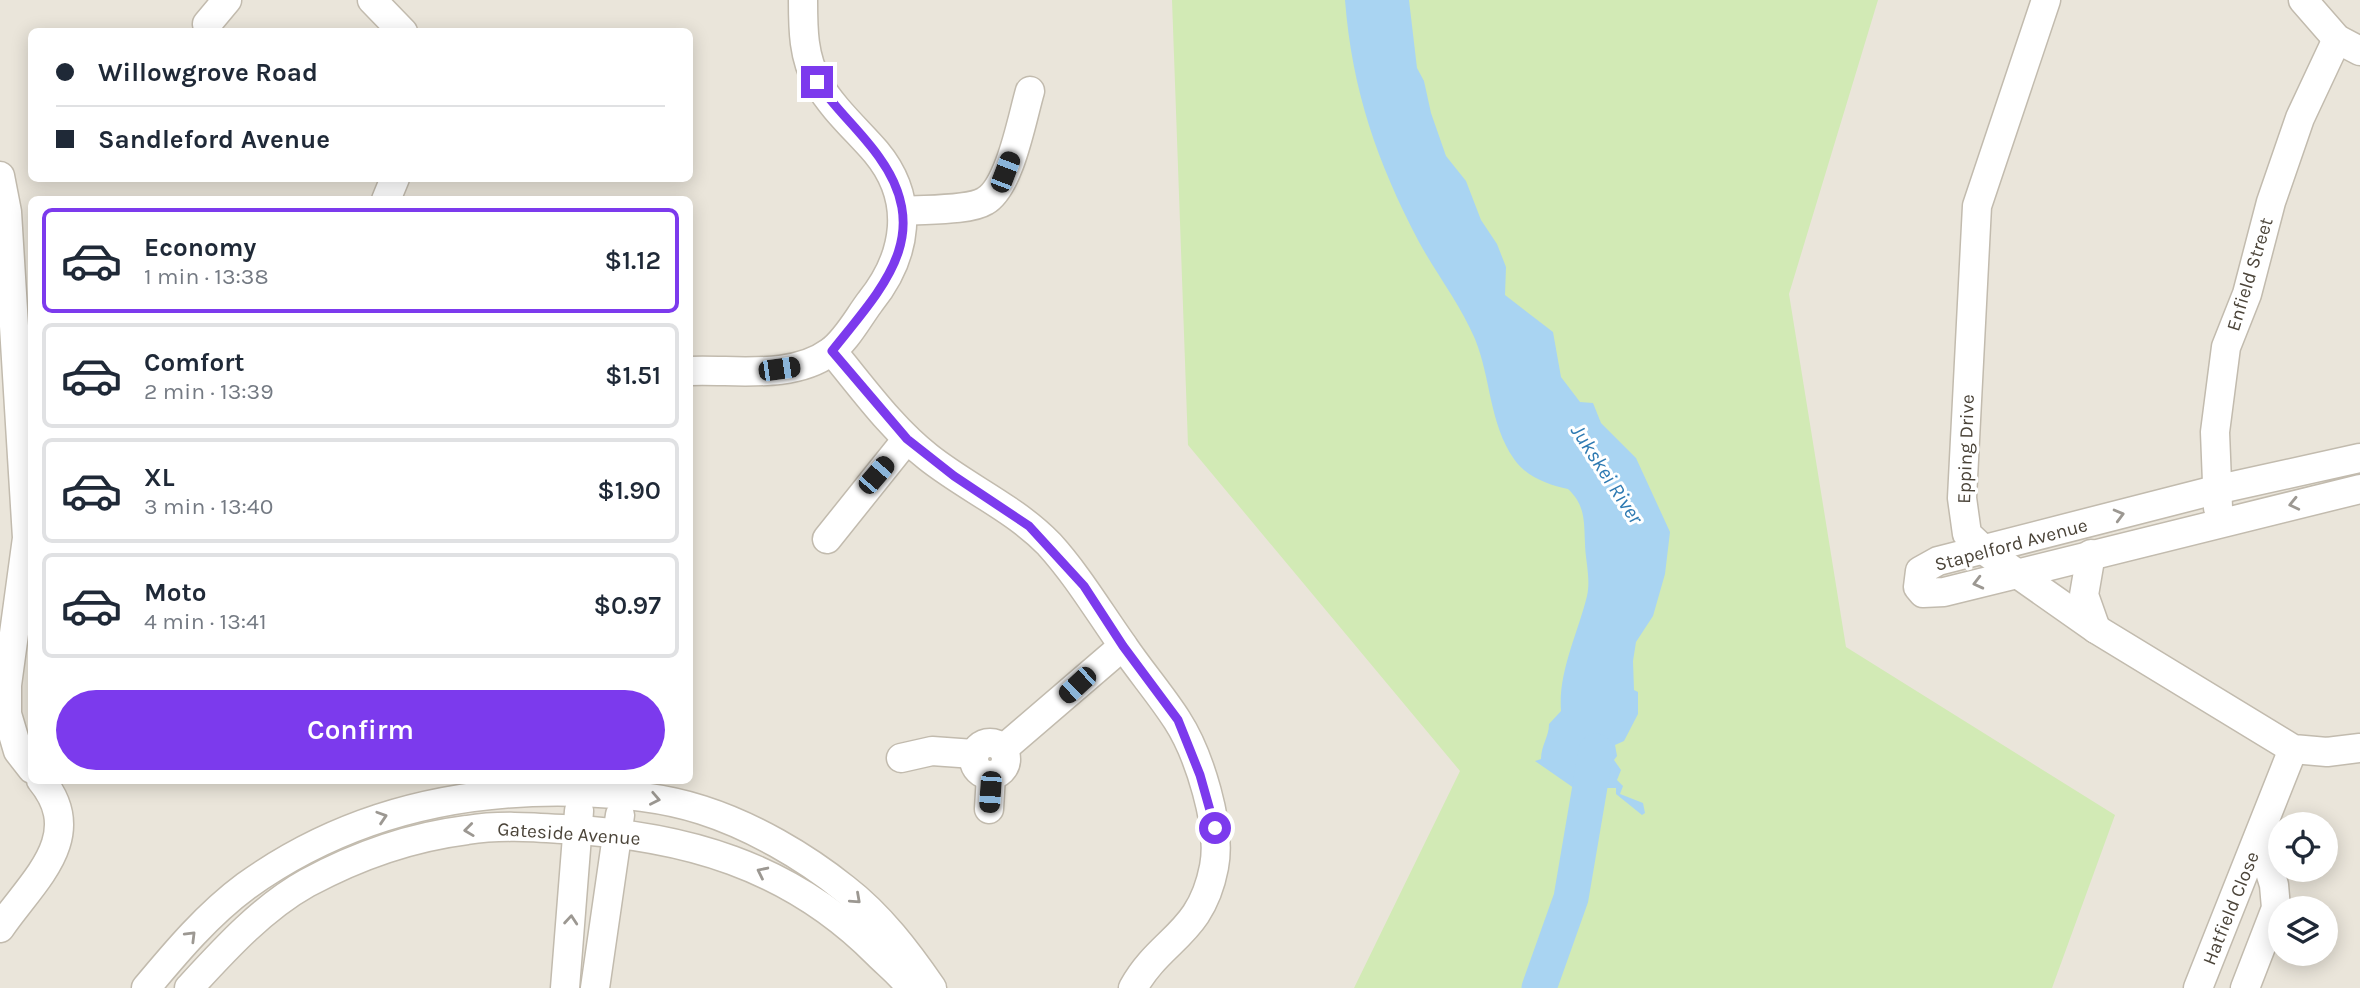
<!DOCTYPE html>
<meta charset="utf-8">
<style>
body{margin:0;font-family:Karla,sans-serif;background:#f2f2f3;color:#1f2937;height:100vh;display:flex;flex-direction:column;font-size:26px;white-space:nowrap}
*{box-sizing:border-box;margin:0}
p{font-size:23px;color:#747a83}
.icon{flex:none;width:38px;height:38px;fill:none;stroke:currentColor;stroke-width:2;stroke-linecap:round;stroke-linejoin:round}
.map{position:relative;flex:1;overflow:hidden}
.sheet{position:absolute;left:28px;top:196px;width:665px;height:588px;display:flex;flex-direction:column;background:#fff;border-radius:10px;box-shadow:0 4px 18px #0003}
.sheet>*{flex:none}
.top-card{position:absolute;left:28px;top:28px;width:665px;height:154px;border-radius:10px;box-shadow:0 4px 18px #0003;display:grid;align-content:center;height:154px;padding:0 28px;background:#fff}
.tools{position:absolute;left:2268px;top:812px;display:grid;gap:14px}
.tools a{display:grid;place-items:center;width:70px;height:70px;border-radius:50%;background:#fff;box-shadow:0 4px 18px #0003;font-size:35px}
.end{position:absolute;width:32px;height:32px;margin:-16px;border:9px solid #7c3aed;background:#fff;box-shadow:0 0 0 4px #fff}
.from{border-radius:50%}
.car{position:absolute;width:21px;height:42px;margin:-21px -10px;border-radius:9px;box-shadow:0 0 5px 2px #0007;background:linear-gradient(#222 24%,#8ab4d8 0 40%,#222 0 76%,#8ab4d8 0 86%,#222 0)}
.top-card b{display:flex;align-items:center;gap:24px;height:66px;font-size:26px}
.top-card b+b{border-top:2px solid #e0e1e3}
.top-card i{width:18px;height:18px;background:#1f2937}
ul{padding:12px 0 0;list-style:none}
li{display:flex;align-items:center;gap:21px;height:105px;margin:0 14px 10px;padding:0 14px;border:4px solid #e0e1e3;border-radius:10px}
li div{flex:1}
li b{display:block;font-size:26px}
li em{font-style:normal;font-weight:600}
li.current{border-color:#7c3aed}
li>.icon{width:63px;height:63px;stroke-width:1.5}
.cta{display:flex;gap:14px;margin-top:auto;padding:14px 28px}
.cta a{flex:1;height:80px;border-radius:42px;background:#7c3aed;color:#fff;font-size:28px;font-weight:600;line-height:80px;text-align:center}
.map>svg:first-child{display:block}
.residential{fill:#eae5da;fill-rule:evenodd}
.green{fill:#d2eab5}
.water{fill:#a9d4f2}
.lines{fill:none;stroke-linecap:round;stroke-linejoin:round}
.river{stroke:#a9d4f2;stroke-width:35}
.minor-casing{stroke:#c2bbae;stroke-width:31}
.minor{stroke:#fff;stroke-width:28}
.oneway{stroke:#9c9892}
.route{stroke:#7c3aed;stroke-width:9}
.labels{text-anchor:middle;stroke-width:6;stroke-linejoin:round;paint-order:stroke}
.street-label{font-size:19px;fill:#4b4439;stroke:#fff}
.water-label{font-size:21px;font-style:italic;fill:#2e7ab2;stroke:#fff}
</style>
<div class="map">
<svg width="2360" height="988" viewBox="0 0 2360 988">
<rect width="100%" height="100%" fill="#f6f3ec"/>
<!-- residential -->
<path class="residential" d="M 0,0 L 2360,0 L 2360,988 L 0,988 ZM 32,32 L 690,32 L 690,178 L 32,178 ZM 32,200 L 690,200 L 690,780 L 32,780 ZM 2280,824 L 2326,824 L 2326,870 L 2280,870 ZM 2280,908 L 2326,908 L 2326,954 L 2280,954 Z"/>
<!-- green -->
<polygon class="green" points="1172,0 1878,0 1789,294 1846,647 2115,815 2052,988 1354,988 1460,771 1188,445"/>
<!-- water -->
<path class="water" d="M 1345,0 L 1409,0 L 1417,68 L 1424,81 L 1431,113 L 1446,156 L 1466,181 L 1481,220 L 1497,244 L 1506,267 L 1505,295 L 1553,332 L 1561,377 L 1580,402 L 1593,403 L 1601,423 L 1636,458 L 1670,532 L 1665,574 L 1653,616 L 1636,642 L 1633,661 L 1634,690 L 1638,692 L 1638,714 L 1624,741 L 1615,745 L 1617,756 L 1614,760 L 1621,770 L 1617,780 L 1623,786 L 1620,794 L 1643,803 L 1645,813 L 1642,815 L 1616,794 L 1616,788 L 1604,788 L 1594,802 L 1535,761 L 1541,759 C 1541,745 1549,737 1549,724 L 1561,711 C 1558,672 1578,633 1587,596 C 1591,578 1585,559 1585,543 C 1584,520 1585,505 1568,489 C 1549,485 1526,477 1514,459 C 1489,423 1491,378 1475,339 C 1460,304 1437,275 1419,242 C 1377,162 1352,90 1345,0 Z"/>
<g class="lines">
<!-- river -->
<polyline class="river" points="1539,988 1571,898 1596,751"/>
<defs>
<g id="minor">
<polyline points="372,0 403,32"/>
<polyline points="2046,0 1977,206 1962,498 1967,534 1985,551 2096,629 2293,749 2327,752 2360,748"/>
<polyline points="2303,0 2337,39 2360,51"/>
<polyline points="207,24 227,0"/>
<polyline points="0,176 7,212 27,538 7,685 7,714 18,751 32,769"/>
<polyline points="386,200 395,178"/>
<path d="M 904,211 C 924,209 969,211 985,201 C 1010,187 1022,118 1030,91"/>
<path d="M 832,351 C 862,387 891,428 928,457 C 967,488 1014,508 1049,544 C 1078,576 1099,612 1124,647 C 1141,672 1161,695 1177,720 C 1199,754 1222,827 1214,867 C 1201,935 1161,938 1133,988"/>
<path d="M 690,371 C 734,369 792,380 830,352 C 846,341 858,318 870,302 C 907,256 916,200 876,152 C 857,130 833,109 818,83 C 803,58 803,28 803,0"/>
<polyline points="2360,458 2215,490 1938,561 1920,571 1918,587 1923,593 1944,592 2360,489"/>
<polyline points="2218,508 2215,432 2226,347 2247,294 2271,202 2300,118 2337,39"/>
<polyline points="827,539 907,439"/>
<polyline points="2091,554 2084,595 2096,629"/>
<circle cx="990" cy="759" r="16"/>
<polyline points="1003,749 1123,646"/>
<polyline points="901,758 932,751 974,754"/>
<polyline points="989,809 991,775"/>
<path d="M 0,928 C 32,881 88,837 41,780"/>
<path d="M 146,988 C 176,952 208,914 246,886 C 345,815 461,788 581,792 C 622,794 662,797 702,810 C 752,826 804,856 845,889 C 880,916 907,952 932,988"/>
<path d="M 189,988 C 224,950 262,908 307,883 C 357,856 411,837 467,830 C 498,825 530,827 562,829 C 683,835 790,865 878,954 C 889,965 902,975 911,988"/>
<polyline points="565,988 579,811"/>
<polyline points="595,988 620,815"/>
<polyline points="2198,988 2293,749"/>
<polyline points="2245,988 2276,908 2274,885 2259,836"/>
</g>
</defs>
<!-- minor casing -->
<use href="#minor" class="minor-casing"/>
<!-- minor -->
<use href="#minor" class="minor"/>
</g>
<!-- one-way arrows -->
<defs><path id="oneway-chevron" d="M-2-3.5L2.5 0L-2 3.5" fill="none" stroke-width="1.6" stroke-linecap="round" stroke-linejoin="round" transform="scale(1.75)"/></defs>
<g class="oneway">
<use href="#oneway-chevron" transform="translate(2294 504) rotate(167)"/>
<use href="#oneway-chevron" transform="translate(2119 515) rotate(-15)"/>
<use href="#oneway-chevron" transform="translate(1978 583) rotate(166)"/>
<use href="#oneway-chevron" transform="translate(655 799) rotate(11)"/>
<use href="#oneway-chevron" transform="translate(382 817) rotate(-18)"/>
<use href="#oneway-chevron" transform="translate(469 830) rotate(173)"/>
<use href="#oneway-chevron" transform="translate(762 872) rotate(-154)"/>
<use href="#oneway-chevron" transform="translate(856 899) rotate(42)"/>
<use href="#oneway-chevron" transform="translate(571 920) rotate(-85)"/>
<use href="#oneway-chevron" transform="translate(191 936) rotate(-45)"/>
</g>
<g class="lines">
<!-- route -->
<path class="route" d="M 817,82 C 835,109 860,130 879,157 C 936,236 881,289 832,351 L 907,439 L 954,476 L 1029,526 L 1084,586 L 1123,646 L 1178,720 L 1200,775 L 1215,828"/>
</g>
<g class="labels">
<!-- street labels -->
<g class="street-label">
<text transform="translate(2249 274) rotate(-73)" y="7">Enfield Street</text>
<text transform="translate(1965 449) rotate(-88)" y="7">Epping Drive</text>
<text transform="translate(2011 544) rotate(-15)" y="7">Stapelford Avenue</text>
<text transform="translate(569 833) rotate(4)" y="7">Gateside Avenue</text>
<text transform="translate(2230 908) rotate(-68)" y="7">Hatfield Close</text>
</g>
<!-- water labels -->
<g class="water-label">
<text transform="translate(1607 474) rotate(57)" y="7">Jukskei River</text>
</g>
</g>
</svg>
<div class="tools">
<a><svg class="icon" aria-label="locate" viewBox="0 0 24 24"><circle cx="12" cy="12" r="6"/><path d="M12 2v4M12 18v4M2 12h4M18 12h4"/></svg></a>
<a><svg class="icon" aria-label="layers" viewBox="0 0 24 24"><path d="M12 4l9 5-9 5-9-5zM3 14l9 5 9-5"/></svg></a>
</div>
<i class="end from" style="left:1215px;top:828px"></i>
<i class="end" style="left:817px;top:82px"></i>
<i class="car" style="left:1005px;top:172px;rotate:21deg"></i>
<i class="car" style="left:779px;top:369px;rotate:82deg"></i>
<i class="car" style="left:876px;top:475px;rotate:41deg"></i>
<i class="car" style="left:1077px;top:685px;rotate:227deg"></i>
<i class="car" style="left:990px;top:792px;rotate:184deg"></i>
<div class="top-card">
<b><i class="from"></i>Willowgrove Road</b>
<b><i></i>Sandleford Avenue</b>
</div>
<section class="sheet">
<ul>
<li class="current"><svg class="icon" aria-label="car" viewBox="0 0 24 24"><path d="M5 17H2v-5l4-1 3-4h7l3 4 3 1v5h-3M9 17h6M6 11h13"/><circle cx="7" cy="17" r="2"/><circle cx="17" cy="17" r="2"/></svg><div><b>Economy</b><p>1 min · 13:38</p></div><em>$1.12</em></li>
<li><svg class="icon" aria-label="car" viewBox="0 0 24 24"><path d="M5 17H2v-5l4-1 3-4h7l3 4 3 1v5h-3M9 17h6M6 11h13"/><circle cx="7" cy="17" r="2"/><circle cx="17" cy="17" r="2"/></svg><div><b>Comfort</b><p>2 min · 13:39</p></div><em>$1.51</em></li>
<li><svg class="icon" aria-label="car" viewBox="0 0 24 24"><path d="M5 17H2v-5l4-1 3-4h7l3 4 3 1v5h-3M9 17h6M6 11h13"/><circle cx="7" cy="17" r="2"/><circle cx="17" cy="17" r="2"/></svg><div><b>XL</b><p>3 min · 13:40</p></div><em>$1.90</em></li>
<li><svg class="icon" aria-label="car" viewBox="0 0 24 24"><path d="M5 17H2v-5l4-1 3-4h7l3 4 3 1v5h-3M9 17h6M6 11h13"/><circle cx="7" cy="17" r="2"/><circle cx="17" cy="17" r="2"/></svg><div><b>Moto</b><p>4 min · 13:41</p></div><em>$0.97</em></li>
</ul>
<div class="cta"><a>Confirm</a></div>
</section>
</div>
